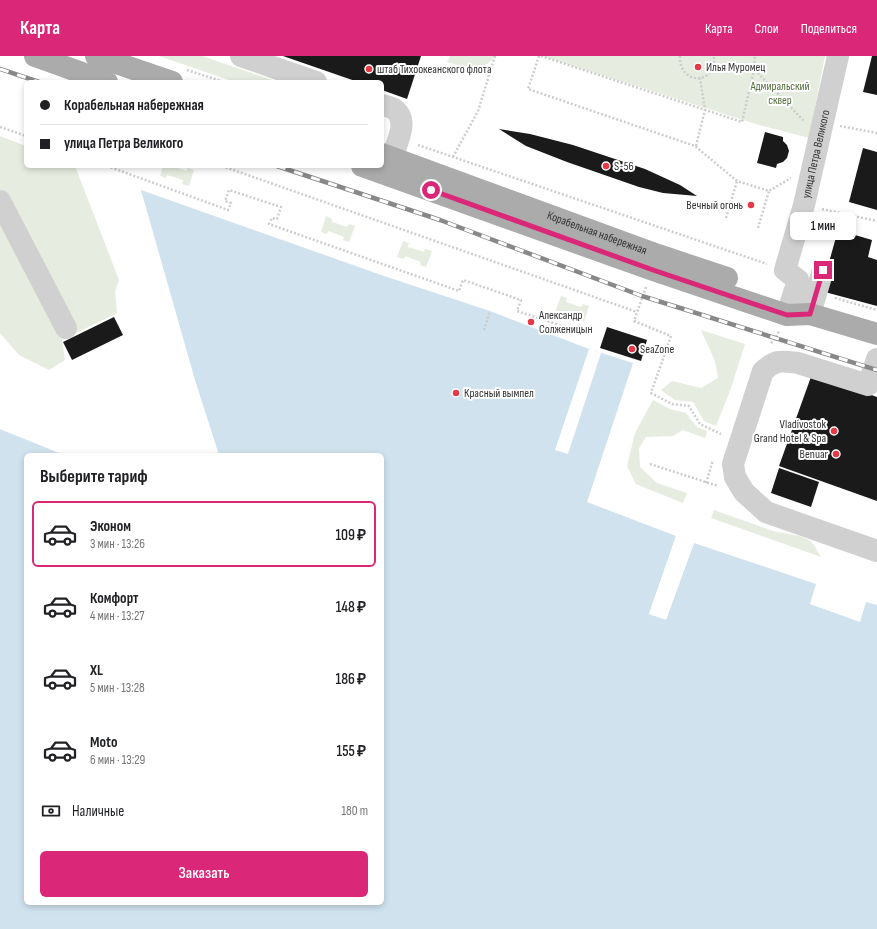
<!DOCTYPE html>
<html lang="ru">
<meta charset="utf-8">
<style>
body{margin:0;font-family:"Sofia Sans Condensed",sans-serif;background:#f2f2f2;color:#202124;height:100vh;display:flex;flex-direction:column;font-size:15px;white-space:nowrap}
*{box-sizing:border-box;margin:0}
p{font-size:13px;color:#757577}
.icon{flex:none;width:22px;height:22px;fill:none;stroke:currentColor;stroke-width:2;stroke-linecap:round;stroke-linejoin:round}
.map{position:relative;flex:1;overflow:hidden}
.side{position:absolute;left:24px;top:397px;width:360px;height:452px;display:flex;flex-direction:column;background:#fff;border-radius:6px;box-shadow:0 2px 6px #0003}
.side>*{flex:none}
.banner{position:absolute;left:24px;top:24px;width:360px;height:88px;border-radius:6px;box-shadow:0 2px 6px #0003;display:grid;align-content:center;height:88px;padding:0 16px;background:#fff}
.end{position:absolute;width:18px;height:18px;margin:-9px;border:5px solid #db2777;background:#fff;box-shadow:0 0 0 2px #fff}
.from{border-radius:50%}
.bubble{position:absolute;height:28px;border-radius:6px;background:#fff;box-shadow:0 2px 6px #0003;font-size:13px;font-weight:600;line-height:28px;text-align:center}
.banner b{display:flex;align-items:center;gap:14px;height:38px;font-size:15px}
.banner b+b{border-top:1px solid #e0e0e0}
.banner i{width:10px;height:10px;background:#202124}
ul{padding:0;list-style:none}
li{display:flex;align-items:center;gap:12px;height:66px;margin:0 8px 6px;padding:0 8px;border:2px solid transparent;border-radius:6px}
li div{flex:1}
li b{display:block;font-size:15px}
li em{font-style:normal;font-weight:600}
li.selected{border-color:#db2777}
li>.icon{width:36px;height:36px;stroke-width:1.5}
h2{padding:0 16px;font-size:18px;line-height:48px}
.pay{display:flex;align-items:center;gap:10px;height:44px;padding:0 16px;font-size:15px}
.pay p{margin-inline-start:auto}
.button{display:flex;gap:8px;margin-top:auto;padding:8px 16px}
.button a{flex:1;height:46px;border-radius:6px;background:#db2777;color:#fff;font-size:16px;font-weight:600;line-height:46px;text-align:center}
header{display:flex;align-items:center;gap:24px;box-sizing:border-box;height:56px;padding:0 20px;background:#db2777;color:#fff}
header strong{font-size:19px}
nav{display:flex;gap:22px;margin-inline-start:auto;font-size:14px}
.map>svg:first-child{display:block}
.green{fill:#e6ecdf}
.water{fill:#cfe2ee}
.pier{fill:#fff}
.building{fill:#1a1a1a}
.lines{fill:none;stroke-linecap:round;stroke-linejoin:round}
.path{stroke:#cdcdcd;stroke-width:2.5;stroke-dasharray:2 2;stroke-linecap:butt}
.minor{stroke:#d0d0d0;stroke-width:22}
.major{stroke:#ababab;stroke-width:22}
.rail-casing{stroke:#888;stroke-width:4.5}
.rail{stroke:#fff;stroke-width:3;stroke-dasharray:9;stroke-linecap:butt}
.route{stroke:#db2777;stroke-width:5}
.poi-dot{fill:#e63946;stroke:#fff;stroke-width:1.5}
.labels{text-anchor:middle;stroke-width:4;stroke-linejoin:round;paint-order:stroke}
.poi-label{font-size:12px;fill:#333;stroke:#fff;text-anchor:start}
.park-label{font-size:12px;fill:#56703f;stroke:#fff}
.street-label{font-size:12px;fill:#333;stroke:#fff}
</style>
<header>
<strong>Карта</strong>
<nav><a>Карта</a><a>Слои</a><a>Поделиться</a></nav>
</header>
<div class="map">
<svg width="877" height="873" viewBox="0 0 877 873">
<rect width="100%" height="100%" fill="#fff"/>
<!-- green -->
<g class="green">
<polygon points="159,0 202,0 278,26 235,26"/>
<polygon points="450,0 497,0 478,15 447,6"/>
<polygon points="542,0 825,0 809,82 759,69"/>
<polygon points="0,80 26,90 26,110 75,110 119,224 115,235 117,257 62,284 65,304 49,314 19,299 0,277"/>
<polygon points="163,110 172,110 186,115 188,112 194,114 189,130 182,128 183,124 167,119 166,122 160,120"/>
<polygon points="326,160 332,163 332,166 347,171 349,168 355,170 349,186 343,184 344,181 328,175 327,178 321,176"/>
<polygon points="403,185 409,187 408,191 424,196 425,193 432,195 426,211 420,209 421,206 405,200 404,203 397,201"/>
<polygon points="561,240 567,242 566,246 581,251 583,248 589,250 584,266 577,263 578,261 563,255 561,258 555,256"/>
<polygon points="701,274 745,288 731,332 716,370 704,365 693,346 675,344 661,334 672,325 701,332 718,322 715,305"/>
<polygon points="653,344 670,353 686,357 697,371 707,375 705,382 683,374 673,380 646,381 639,392 640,411 657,427 687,437 683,447 636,428 627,410 635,377"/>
<polygon points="714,454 773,475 800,480 809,484 814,489 821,501 711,462"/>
</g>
<!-- water -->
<polygon class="water" points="141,134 384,220 490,255 589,293 633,307 587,446 676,480 649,558 666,563 694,487 816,528 810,548 860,566 866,546 877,549 877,873 0,873 0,373 64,399 26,399 26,847 382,847 382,399 219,399 195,324"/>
<!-- pier -->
<g class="pier">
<polygon points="589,293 601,297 568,398 555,394"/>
<polygon points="0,371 64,397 66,399 0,373"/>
<polygon points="676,480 678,481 651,557 665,561 693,486 694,487 666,564 649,558"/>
</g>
<!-- building -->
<g class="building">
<polygon points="283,0 421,0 407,43 382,34 382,26 358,26"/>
<polygon points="872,0 877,0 877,39 863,36"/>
<polygon points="499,73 530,78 573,89 645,113 680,129 697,140 663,137 639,131 567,106 526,90"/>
<polygon points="765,76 783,81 783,85 787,89 789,95 787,102 783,106 777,108 776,112 757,107"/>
<polygon points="863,92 877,96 877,154 849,146"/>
<polygon points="838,174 872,184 868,201 877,204 877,250 821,235"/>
<polygon points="114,261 123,279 72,304 63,286"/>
<polygon points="607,271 647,284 641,305 600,292"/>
<polygon points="812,318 877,341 877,445 779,410"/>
<polygon points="779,412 819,426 811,451 771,437"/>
</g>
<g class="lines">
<!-- path -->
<g class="path">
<polyline points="539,0 528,33 695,90 737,125 769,135 791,122"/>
<polyline points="541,0 742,66 754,14 755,0"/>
<path d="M 680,0 C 678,27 715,32 714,0"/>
<polyline points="187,14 224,26"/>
<polyline points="755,14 804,65"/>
<polyline points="840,70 877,77"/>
<polyline points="0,71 26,80"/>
<polyline points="418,89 767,208"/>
<polyline points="696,90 705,54 700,22"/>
<polyline points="453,101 478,55 495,0"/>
<polyline points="107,110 228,154 231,147 225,145 229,134 281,151 277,163 272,162 269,168 459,235 463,224 521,244 517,255 580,276"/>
<polyline points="222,110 637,256"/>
<polyline points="822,153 877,165"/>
<polyline points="726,162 737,125"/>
<polyline points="758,172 769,135"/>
<polyline points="646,231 634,265 671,280 651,337 672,348 689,350 700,368 721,378"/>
<polyline points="835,242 877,254"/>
<polyline points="484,274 490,255"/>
<polyline points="771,287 775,283 779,275"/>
<polyline points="650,408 718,430"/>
<polyline points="706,427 713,404"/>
</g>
<!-- minor -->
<g class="minor">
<polyline points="241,0 316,26"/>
<path d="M 382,49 C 386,50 391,51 394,53 C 410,65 396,87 392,102"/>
<polyline points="0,145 66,272"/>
<polyline points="810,258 823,214"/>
<path id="s1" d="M 787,259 L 798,224 L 785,214 L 804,149 L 838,0"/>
<path d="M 877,303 L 868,329 L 798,307 C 781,305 777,303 763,315 L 733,408 L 735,421 L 744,436 L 766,456 L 877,495"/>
</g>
<!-- major -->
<g class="major">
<polyline points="35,0 107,26"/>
<polyline points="96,0 172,26"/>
<path id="s2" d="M 382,98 L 658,199 L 727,222"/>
<polyline points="362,110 653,214 787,259 810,258 877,278"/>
</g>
<defs>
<g id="rail">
<polyline points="0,13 39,26"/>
<polyline points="277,110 440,164 642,240 877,314"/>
</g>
</defs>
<!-- rail casing -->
<use href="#rail" class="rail-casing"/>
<!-- rail -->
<use href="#rail" class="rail"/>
</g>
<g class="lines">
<!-- route -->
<polyline class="route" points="431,134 653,214 787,259 810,258 823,214"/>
</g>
<!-- markers -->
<g class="poi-dot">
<circle cx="698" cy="11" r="4"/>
<circle cx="369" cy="13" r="4"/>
<circle cx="606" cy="110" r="4"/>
<circle cx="751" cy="149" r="4"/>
<circle cx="531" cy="266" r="4"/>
<circle cx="632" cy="293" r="4"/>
<circle cx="456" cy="337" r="4"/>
<circle cx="834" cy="375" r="4"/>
<circle cx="836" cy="398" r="4"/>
</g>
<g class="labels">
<!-- poi labels -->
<g class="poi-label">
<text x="706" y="15">Илья Муромец</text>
<text x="377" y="17">штаб Тихоокеанского флота</text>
<text x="614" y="114">S-56</text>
<text x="743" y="153" text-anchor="end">Вечный огонь</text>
<text x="539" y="263">Александр<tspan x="539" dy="14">Солженицын</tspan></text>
<text x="640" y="297">SeaZone</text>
<text x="464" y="341">Красный вымпел</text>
<text x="826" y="372" text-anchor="end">Vladivostok<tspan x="826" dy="14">Grand Hotel &amp; Spa</tspan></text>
<text x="828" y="402" text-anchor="end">Benuar</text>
</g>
<!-- park labels -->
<g class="park-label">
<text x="780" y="34">Адмиральский<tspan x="780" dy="14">сквер</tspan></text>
</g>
<!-- street labels -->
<g class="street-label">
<text dy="4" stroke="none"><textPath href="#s1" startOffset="173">улица Петра Великого</textPath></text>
<text dy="4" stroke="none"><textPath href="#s2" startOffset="229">Корабельная набережная</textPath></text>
</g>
</g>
</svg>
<i class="end from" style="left:431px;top:134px"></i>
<i class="end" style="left:823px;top:214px"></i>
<div class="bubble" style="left:790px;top:156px;width:66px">1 мин</div>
<div class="banner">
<b><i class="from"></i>Корабельная набережная</b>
<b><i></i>улица Петра Великого</b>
</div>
<section class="side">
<h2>Выберите тариф</h2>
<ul>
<li class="selected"><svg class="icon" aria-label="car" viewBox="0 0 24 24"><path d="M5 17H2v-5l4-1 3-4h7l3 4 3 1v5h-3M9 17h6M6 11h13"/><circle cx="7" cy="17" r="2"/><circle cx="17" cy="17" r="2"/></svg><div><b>Эконом</b><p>3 мин · 13:26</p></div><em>109 ₽</em></li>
<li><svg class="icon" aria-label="car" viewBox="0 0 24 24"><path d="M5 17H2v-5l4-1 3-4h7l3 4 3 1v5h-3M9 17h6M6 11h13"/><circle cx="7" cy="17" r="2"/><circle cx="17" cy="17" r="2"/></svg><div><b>Комфорт</b><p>4 мин · 13:27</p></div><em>148 ₽</em></li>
<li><svg class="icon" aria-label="car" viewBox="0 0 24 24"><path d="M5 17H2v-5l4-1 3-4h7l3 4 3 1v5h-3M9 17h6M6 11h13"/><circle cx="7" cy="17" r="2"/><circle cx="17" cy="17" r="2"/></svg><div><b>XL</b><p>5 мин · 13:28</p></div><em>186 ₽</em></li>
<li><svg class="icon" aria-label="car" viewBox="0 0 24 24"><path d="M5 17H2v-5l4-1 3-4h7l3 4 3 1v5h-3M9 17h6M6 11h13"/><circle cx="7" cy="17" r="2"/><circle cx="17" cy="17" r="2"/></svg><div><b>Moto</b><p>6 мин · 13:29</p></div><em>155 ₽</em></li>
</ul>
<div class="pay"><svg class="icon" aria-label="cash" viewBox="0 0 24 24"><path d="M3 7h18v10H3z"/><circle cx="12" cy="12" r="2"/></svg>Наличные<p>180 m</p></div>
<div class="button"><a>Заказать</a></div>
</section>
</div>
